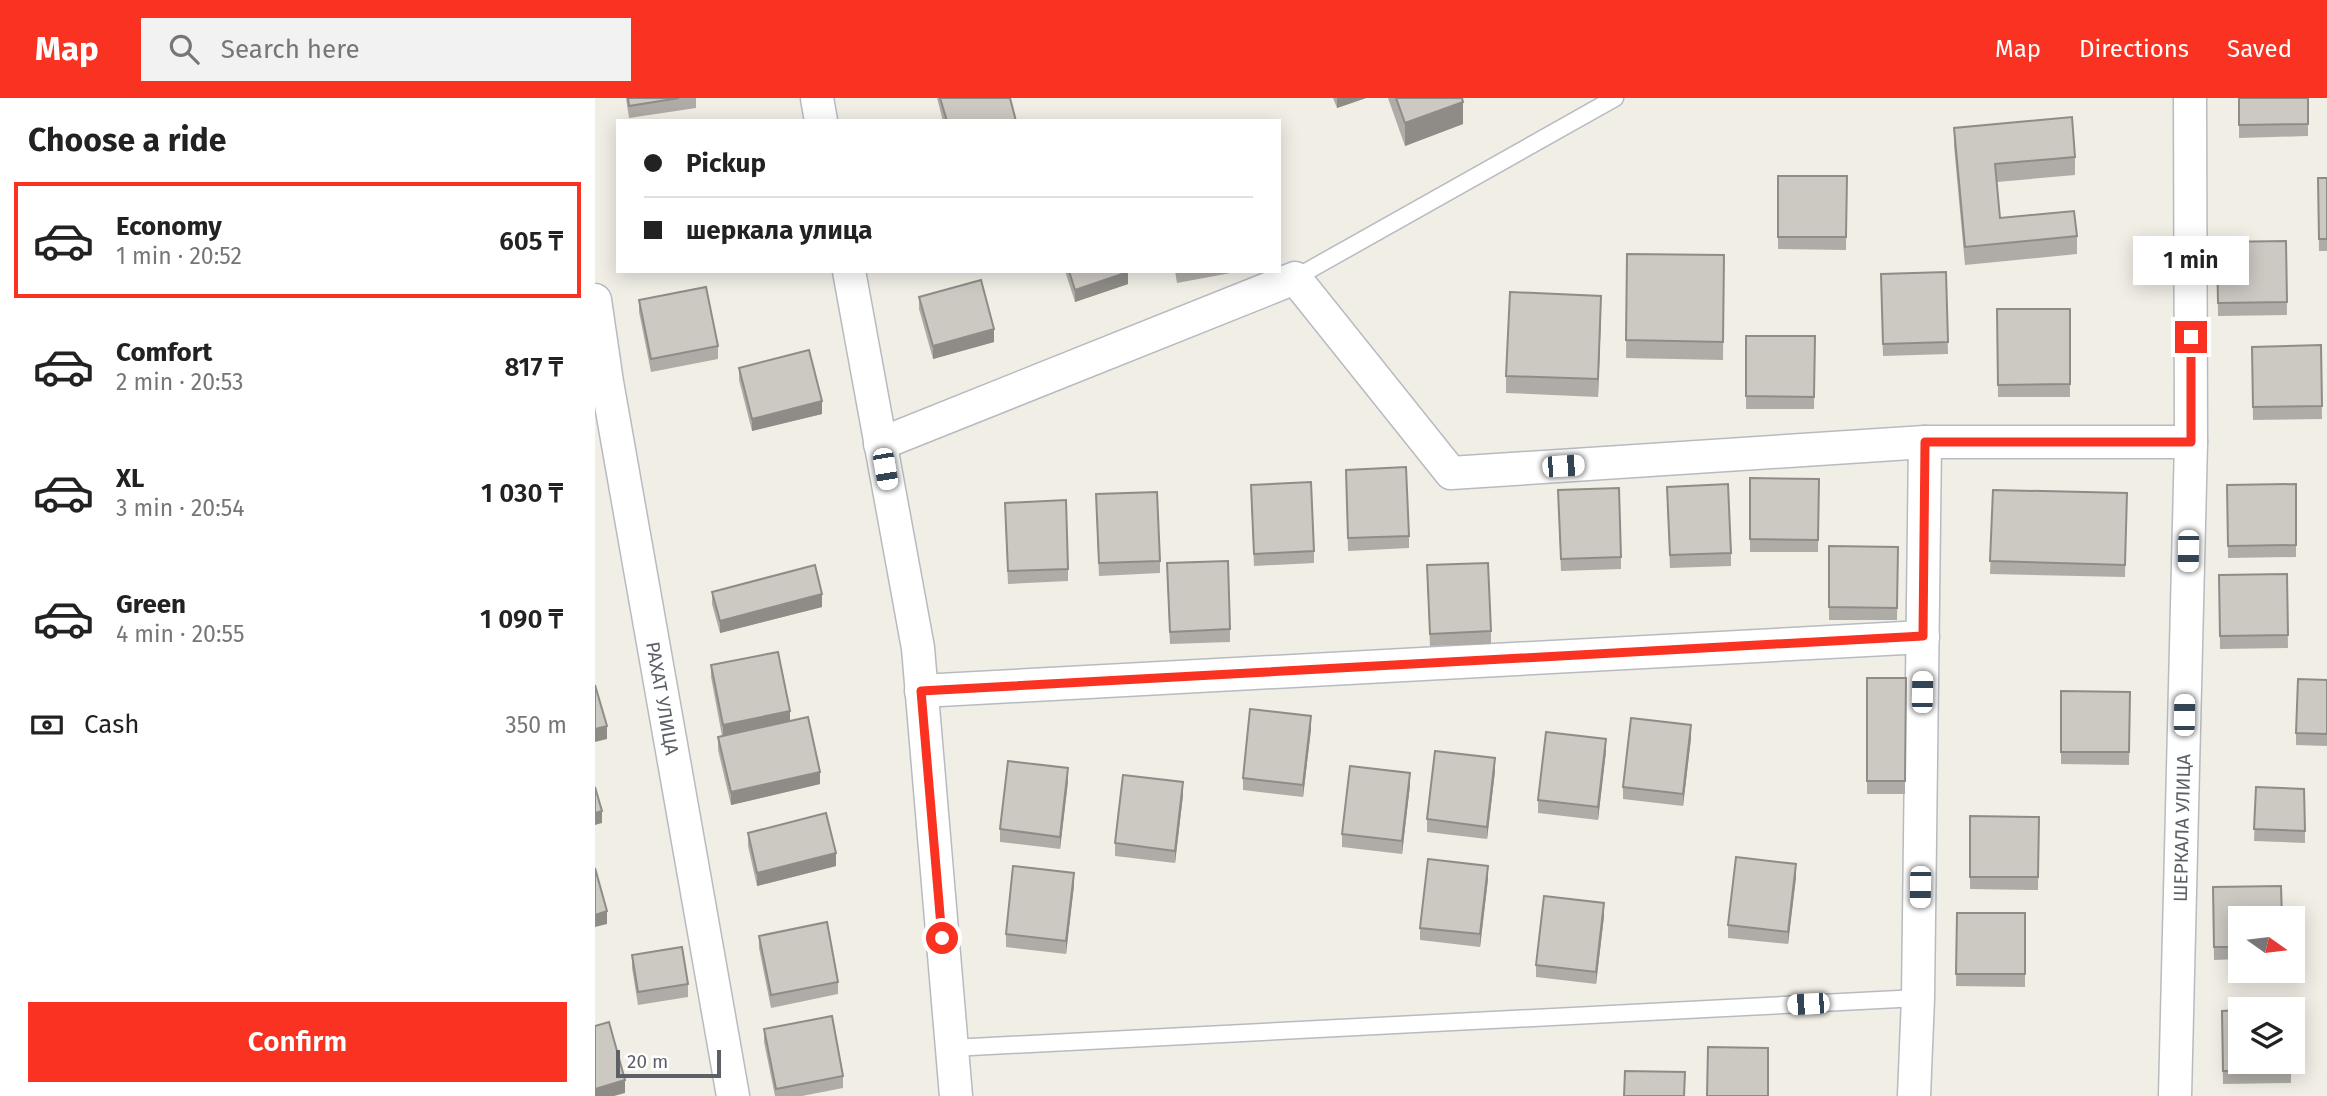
<!DOCTYPE html>
<meta charset="utf-8">
<style>
body{margin:0;font-family:"Fira Sans",sans-serif;background:#f2f2f2;color:#222;height:100vh;display:flex;flex-direction:column;font-size:26px;white-space:nowrap}
*{box-sizing:border-box;margin:0}
p{font-size:23px;color:#767676}
.icon{flex:none;width:38px;height:38px;fill:none;stroke:currentColor;stroke-width:2;stroke-linecap:round;stroke-linejoin:round}
.map{position:relative;flex:1;overflow:hidden}
.side{display:flex;flex-direction:column;background:#fff;width:595px}
.side>*{flex:none}
.top-card{position:absolute;left:21px;top:21px;width:665px;height:154px;border-radius:0px;box-shadow:0 4px 18px #0003;display:grid;align-content:center;height:154px;padding:0 28px;background:#fff}
.needle{width:46px;rotate:104deg}
.tools{position:absolute;left:1633px;top:808px;display:grid;gap:14px}
.tools a{display:grid;place-items:center;width:77px;height:77px;border-radius:0px;background:#fff;box-shadow:0 4px 18px #0003;font-size:35px}
.scale{position:absolute;left:21px;bottom:18px;width:105px;box-sizing:border-box;padding-left:7px;border:4px solid #5c6167;border-top:0;font-size:19px;line-height:24px;white-space:nowrap;color:#5c6167;-webkit-text-stroke:5px #fff;paint-order:stroke}
.end{position:absolute;width:32px;height:32px;margin:-16px;border:9px solid #fa3221;background:#fff;box-shadow:0 0 0 4px #fff}
.from{border-radius:50%}
.bubble{position:absolute;height:49px;border-radius:0px;background:#fff;box-shadow:0 4px 18px #0003;font-size:23px;font-weight:600;line-height:49px;text-align:center}
.car{position:absolute;width:21px;height:42px;margin:-21px -10px;border-radius:9px;box-shadow:0 0 5px 2px #0007;background:linear-gradient(#fff 24%,#345 0 40%,#fff 0 76%,#345 0 86%,#fff 0)}
.top-card b{display:flex;align-items:center;gap:24px;height:66px;font-size:26px}
.top-card b+b{border-top:2px solid #e0e0e0}
.top-card i{width:18px;height:18px;background:#222}
ul{padding:0;list-style:none}
li{display:flex;align-items:center;gap:21px;height:116px;margin:0 14px 10px;padding:0 14px;border:4px solid transparent;border-radius:0px}
li div{flex:1}
li b{display:block;font-size:26px}
li em{font-style:normal;font-weight:600}
li.on{border-color:#fa3221}
li>.icon{width:63px;height:63px;stroke-width:1.5}
h2{padding:0 28px;font-size:32px;line-height:84px}
.pay{display:flex;align-items:center;gap:18px;height:77px;padding:0 28px;font-size:26px}
.pay p{margin-inline-start:auto}
.button{display:flex;gap:14px;margin-top:auto;padding:14px 28px}
.button a{flex:1;height:80px;border-radius:0px;background:#fa3221;color:#fff;font-size:28px;font-weight:600;line-height:80px;text-align:center}
header{display:flex;align-items:center;gap:42px;box-sizing:border-box;height:98px;padding:0 35px;background:#fa3221;color:#fff}
header strong{font-size:33px}
nav{display:flex;gap:38px;margin-inline-start:auto;font-size:24px}
.search{width:490px;height:63px;background:#f2f2f2;display:flex;align-items:center;gap:18px;box-sizing:border-box;padding:0 24px;border-radius:0px;color:#767676;font-size:26px}
main{display:flex;flex:1;min-height:0}
.map>svg:first-child{display:block}
.lines{fill:none;stroke-linecap:round;stroke-linejoin:round}
.lane-casing{stroke:#b7bbc0;stroke-width:19}
.street-casing{stroke:#b7bbc0;stroke-width:35}
.lane{stroke:#fff;stroke-width:16}
.street{stroke:#fff;stroke-width:32}
.wall{fill:#afaca7}
.shaded-wall{fill:#8f8c88}
.building{fill:#ccc8c2;stroke:#8f8c88;stroke-width:2}
.route{stroke:#fa3221;stroke-width:9}
.labels{text-anchor:middle;stroke-width:5;stroke-linejoin:round;paint-order:stroke}
.street-label{font-size:19px;fill:#5c6167;stroke:#fff}
</style>
<header>
<strong>Map</strong>
<div class="search"><svg class="icon" aria-label="search" viewBox="0 0 24 24"><circle cx="10" cy="10" r="6"/><path d="M15 15l6 6"/></svg>Search here</div>
<nav><a>Map</a><a>Directions</a><a>Saved</a></nav>
</header>
<main>
<section class="side">
<h2>Choose a ride</h2>
<ul>
<li class="on"><svg class="icon" aria-label="car" viewBox="0 0 24 24"><path d="M5 17H2v-5l4-1 3-4h7l3 4 3 1v5h-3M9 17h6M6 11h13"/><circle cx="7" cy="17" r="2"/><circle cx="17" cy="17" r="2"/></svg><div><b>Economy</b><p>1 min · 20:52</p></div><em>605 ₸</em></li>
<li><svg class="icon" aria-label="car" viewBox="0 0 24 24"><path d="M5 17H2v-5l4-1 3-4h7l3 4 3 1v5h-3M9 17h6M6 11h13"/><circle cx="7" cy="17" r="2"/><circle cx="17" cy="17" r="2"/></svg><div><b>Comfort</b><p>2 min · 20:53</p></div><em>817 ₸</em></li>
<li><svg class="icon" aria-label="car" viewBox="0 0 24 24"><path d="M5 17H2v-5l4-1 3-4h7l3 4 3 1v5h-3M9 17h6M6 11h13"/><circle cx="7" cy="17" r="2"/><circle cx="17" cy="17" r="2"/></svg><div><b>XL</b><p>3 min · 20:54</p></div><em>1 030 ₸</em></li>
<li><svg class="icon" aria-label="car" viewBox="0 0 24 24"><path d="M5 17H2v-5l4-1 3-4h7l3 4 3 1v5h-3M9 17h6M6 11h13"/><circle cx="7" cy="17" r="2"/><circle cx="17" cy="17" r="2"/></svg><div><b>Green</b><p>4 min · 20:55</p></div><em>1 090 ₸</em></li>
</ul>
<div class="pay"><svg class="icon" aria-label="cash" viewBox="0 0 24 24"><path d="M3 7h18v10H3z"/><circle cx="12" cy="12" r="2"/></svg>Cash<p>350 m</p></div>
<div class="button"><a>Confirm</a></div>
</section>
<div class="map">
<svg width="1732" height="998" viewBox="0 0 1732 998">
<rect width="100%" height="100%" fill="#f0eee5"/>
<g class="lines">
<defs>
<g id="lane">
<polyline points="700,180 1020,0"/>
<polyline points="357,950 1323,900"/>
</g>
<g id="street">
<polyline points="222,0 226,23"/>
<polyline points="254,173 323,550 361,998"/>
<path id="s1" d="M 0,202 L 12,284 L 138,998"/>
<polyline points="285,346 700,180 856,375 1330,344 1596,344"/>
<polyline points="326,593 1328,539"/>
<polyline points="1319,998 1323,900 1330,344"/>
<path id="s2" d="M 1580,998 L 1596,344 L 1595,0"/>
</g>
</defs>
<!-- lane casing -->
<use href="#lane" class="lane-casing"/>
<!-- street casing -->
<use href="#street" class="street-casing"/>
<!-- lane -->
<use href="#lane" class="lane"/>
<!-- street -->
<use href="#street" class="street"/>
</g>
<!-- wall -->
<g class="wall">
<polygon points="31,0 101,0 101,10 34,20"/>
<polygon points="342,0 415,0 421,23 348,23"/>
<polygon points="738,0 771,0 742,10"/>
<polygon points="793,0 867,0 868,26 810,48"/>
<polygon points="1644,0 1713,0 1713,38 1644,40"/>
<polygon points="1359,30 1480,59 1480,77 1402,84 1405,120 1482,138 1482,156 1370,167 1359,48"/>
<polygon points="1183,78 1252,78 1251,152 1183,151"/>
<polygon points="1723,80 1732,80 1732,153 1724,153"/>
<polygon points="1691,143 1692,217 1623,218 1622,144"/>
<polygon points="1032,156 1129,157 1128,262 1031,260"/>
<polygon points="470,173 533,173 533,186 480,204"/>
<polygon points="580,173 641,173 641,174 582,185"/>
<polygon points="1351,174 1353,256 1288,258 1286,189"/>
<polygon points="324,199 399,244 338,261 324,211"/>
<polygon points="44,202 123,248 123,261 56,274 44,214"/>
<polygon points="1402,211 1475,211 1475,299 1403,299"/>
<polygon points="1006,216 1003,299 911,295 911,278"/>
<polygon points="1151,238 1220,238 1219,311 1151,311"/>
<polygon points="1726,247 1727,321 1658,322 1657,249"/>
<polygon points="144,270 227,316 157,333 144,282"/>
<polygon points="1155,380 1224,381 1223,454 1155,454"/>
<polygon points="751,384 814,438 814,450 753,453"/>
<polygon points="1701,386 1701,459 1633,460 1632,387"/>
<polygon points="1398,392 1532,395 1530,479 1395,476"/>
<polygon points="656,399 719,453 719,465 659,468"/>
<polygon points="1072,401 1136,455 1136,468 1075,470"/>
<polygon points="963,405 1026,459 1026,471 966,473"/>
<polygon points="501,409 565,463 565,475 504,478"/>
<polygon points="410,417 473,471 473,483 413,486"/>
<polygon points="1234,448 1303,449 1302,522 1234,522"/>
<polygon points="1692,476 1693,550 1625,551 1624,477"/>
<polygon points="572,477 635,531 635,544 575,546"/>
<polygon points="832,479 896,533 896,546 835,548"/>
<polygon points="117,494 227,509 125,535 117,506"/>
<polygon points="116,567 195,623 225,686 136,707 123,652 123,639 127,638 116,579"/>
<polygon points="1272,580 1311,580 1310,696 1272,696"/>
<polygon points="1732,582 1732,648 1701,647 1701,635"/>
<polygon points="1466,593 1535,594 1534,667 1466,666"/>
<polygon points="716,631 708,699 648,692 648,680"/>
<polygon points="1096,640 1088,708 1028,701 1028,689"/>
<polygon points="1011,653 1003,722 943,715 943,702"/>
<polygon points="900,673 892,741 832,734 832,721"/>
<polygon points="473,683 465,751 405,744 405,731"/>
<polygon points="815,687 807,756 747,749 747,736"/>
<polygon points="1661,689 1710,733 1710,745 1659,743"/>
<polygon points="588,697 580,765 520,758 520,745"/>
<polygon points="1375,718 1444,719 1443,792 1375,791"/>
<polygon points="153,735 241,768 162,788 153,748"/>
<polygon points="1201,779 1193,846 1133,840 1133,827"/>
<polygon points="893,781 885,849 825,842 825,830"/>
<polygon points="479,787 471,856 411,849 411,836"/>
<polygon points="1618,789 1645,821 1645,861 1619,862"/>
<polygon points="1362,815 1430,815 1430,889 1361,888"/>
<polygon points="1009,818 1001,886 941,879 941,867"/>
<polygon points="164,838 243,884 243,896 176,910 164,850"/>
<polygon points="37,857 93,886 93,899 43,907 37,870"/>
<polygon points="1627,913 1696,964 1696,985 1628,986"/>
<polygon points="169,931 248,978 248,990 207,998 180,998 169,944"/>
</g>
<!-- shaded-wall -->
<g class="shaded-wall">
<polygon points="742,0 771,0 742,10"/>
<polygon points="868,4 868,26 810,48 810,25"/>
<polygon points="533,174 533,186 480,204 480,192"/>
<polygon points="1006,198 1006,216 1003,299 1003,281"/>
<polygon points="399,231 399,244 338,261 338,248"/>
<polygon points="227,303 227,316 157,333 157,321"/>
<polygon points="227,496 227,509 125,535 125,523"/>
<polygon points="195,613 195,625 128,639 128,627"/>
<polygon points="716,618 716,631 708,699 708,687"/>
<polygon points="1096,627 1096,640 1088,708 1088,696"/>
<polygon points="12,628 12,641 0,644 0,631"/>
<polygon points="1011,641 1011,653 1003,722 1003,709"/>
<polygon points="900,660 900,673 892,741 892,729"/>
<polygon points="473,670 473,683 465,751 465,739"/>
<polygon points="225,674 225,686 136,707 136,694"/>
<polygon points="815,675 815,687 807,756 807,743"/>
<polygon points="588,684 588,697 580,765 580,753"/>
<polygon points="7,713 7,725 0,727 0,715"/>
<polygon points="241,755 241,768 162,788 162,775"/>
<polygon points="1201,766 1201,779 1193,846 1193,834"/>
<polygon points="893,768 893,781 885,849 885,836"/>
<polygon points="479,775 479,787 471,856 471,843"/>
<polygon points="1009,805 1009,818 1001,886 1001,874"/>
<polygon points="12,813 12,826 0,829 0,817"/>
<polygon points="30,982 30,995 19,998 0,998 0,991"/>
</g>
<!-- building -->
<g class="building">
<polygon points="33,0 84,0 34,8"/>
<polygon points="345,0 415,0 421,23 352,23"/>
<polygon points="801,0 867,0 868,4 810,25"/>
<polygon points="1644,0 1713,0 1713,26 1644,27"/>
<polygon points="1477,19 1480,59 1400,66 1405,120 1479,113 1482,138 1370,149 1359,30"/>
<polygon points="1183,78 1252,78 1251,139 1183,139"/>
<polygon points="1723,80 1732,80 1732,141 1724,141"/>
<polygon points="1691,143 1692,204 1623,205 1622,144"/>
<polygon points="1032,156 1129,157 1128,244 1031,242"/>
<polygon points="474,173 533,173 533,174 480,192"/>
<polygon points="1351,174 1353,244 1288,246 1286,176"/>
<polygon points="386,182 399,231 338,248 324,199"/>
<polygon points="111,189 123,248 56,261 44,202"/>
<polygon points="915,194 1006,198 1003,281 911,278"/>
<polygon points="1402,211 1475,211 1475,286 1403,287"/>
<polygon points="1151,238 1220,238 1219,299 1151,298"/>
<polygon points="1726,247 1727,308 1658,309 1657,249"/>
<polygon points="214,252 227,303 157,321 144,270"/>
<polygon points="811,369 814,438 753,440 751,372"/>
<polygon points="1155,380 1224,381 1223,442 1155,441"/>
<polygon points="716,384 719,453 659,456 656,387"/>
<polygon points="1133,386 1136,455 1075,457 1072,389"/>
<polygon points="1701,386 1701,447 1633,448 1632,387"/>
<polygon points="1024,390 1026,459 966,461 963,392"/>
<polygon points="1398,392 1532,395 1530,467 1395,463"/>
<polygon points="562,394 565,463 504,465 501,396"/>
<polygon points="471,402 473,471 413,473 410,405"/>
<polygon points="1234,448 1303,449 1302,510 1234,509"/>
<polygon points="633,463 635,531 575,534 572,465"/>
<polygon points="893,465 896,533 835,536 832,467"/>
<polygon points="220,467 227,496 125,523 117,494"/>
<polygon points="1692,476 1693,537 1625,538 1624,477"/>
<polygon points="183,554 195,613 128,627 116,567"/>
<polygon points="1272,580 1311,580 1310,683 1272,683"/>
<polygon points="1703,581 1732,582 1732,636 1701,635"/>
<polygon points="0,587 12,628 0,631"/>
<polygon points="1466,593 1535,594 1534,654 1466,654"/>
<polygon points="655,611 716,618 708,687 648,680"/>
<polygon points="213,619 225,674 136,694 123,639"/>
<polygon points="1036,620 1096,627 1088,696 1028,689"/>
<polygon points="951,634 1011,641 1003,709 943,702"/>
<polygon points="840,653 900,660 892,729 832,721"/>
<polygon points="413,663 473,670 465,739 405,731"/>
<polygon points="755,668 815,675 807,743 747,736"/>
<polygon points="528,677 588,684 580,753 520,745"/>
<polygon points="0,689 7,713 0,715"/>
<polygon points="1661,689 1709,691 1710,733 1659,731"/>
<polygon points="231,715 241,755 162,775 153,735"/>
<polygon points="1375,718 1444,719 1443,779 1375,779"/>
<polygon points="1141,759 1201,766 1193,834 1133,827"/>
<polygon points="833,761 893,768 885,836 825,830"/>
<polygon points="418,768 479,775 471,843 411,836"/>
<polygon points="0,770 12,813 0,817"/>
<polygon points="1686,788 1687,821 1645,821 1645,849 1619,849 1618,789"/>
<polygon points="949,798 1009,805 1001,874 941,867"/>
<polygon points="1362,815 1430,815 1430,876 1361,876"/>
<polygon points="232,824 243,884 176,897 164,838"/>
<polygon points="87,849 93,886 43,894 37,857"/>
<polygon points="1645,912 1645,964 1696,964 1696,972 1628,973 1627,913"/>
<polygon points="237,918 248,978 181,991 169,931"/>
<polygon points="14,924 30,982 0,991 0,928"/>
<polygon points="1113,949 1173,950 1173,998 1112,998"/>
<polygon points="1030,973 1090,974 1089,998 1029,998"/>
</g>
<g class="lines">
<!-- route -->
<polyline class="route" points="347,840 326,593 1328,538 1330,344 1596,344 1596,239"/>
</g>
<g class="labels">
<!-- street labels -->
<g class="street-label">
<text dy="7" stroke="none"><textPath href="#s1" startOffset="404">РАХАТ УЛИЦА</textPath></text>
<text dy="7" stroke="none"><textPath href="#s2" startOffset="268">ШЕРКАЛА УЛИЦА</textPath></text>
</g>
</g>
</svg>
<div class="tools">
<a><svg class="needle" viewBox="-14 -14 28 28"><path d="M0-13l5 13h-10z" fill="#e53935"/><path d="M0 13l5-13h-10z" fill="#767676"/></svg></a>
<a><svg class="icon" aria-label="layers" viewBox="0 0 24 24"><path d="M12 4l9 5-9 5-9-5zM3 14l9 5 9-5"/></svg></a>
</div>
<div class="scale">20 m</div>
<i class="end from" style="left:347px;top:840px"></i>
<i class="end" style="left:1596px;top:239px"></i>
<div class="bubble" style="left:1538px;top:138px;width:116px">1 min</div>
<i class="car" style="left:968px;top:368px;rotate:86deg"></i>
<i class="car" style="left:290px;top:371px;rotate:170deg"></i>
<i class="car" style="left:1593px;top:453px;rotate:181deg"></i>
<i class="car" style="left:1327px;top:594px;rotate:1deg"></i>
<i class="car" style="left:1589px;top:617px;rotate:1deg"></i>
<i class="car" style="left:1325px;top:789px;rotate:181deg"></i>
<i class="car" style="left:1213px;top:906px;rotate:267deg"></i>
<div class="top-card">
<b><i class="from"></i>Pickup</b>
<b><i></i>шеркала улица</b>
</div>
</div>
</main>
